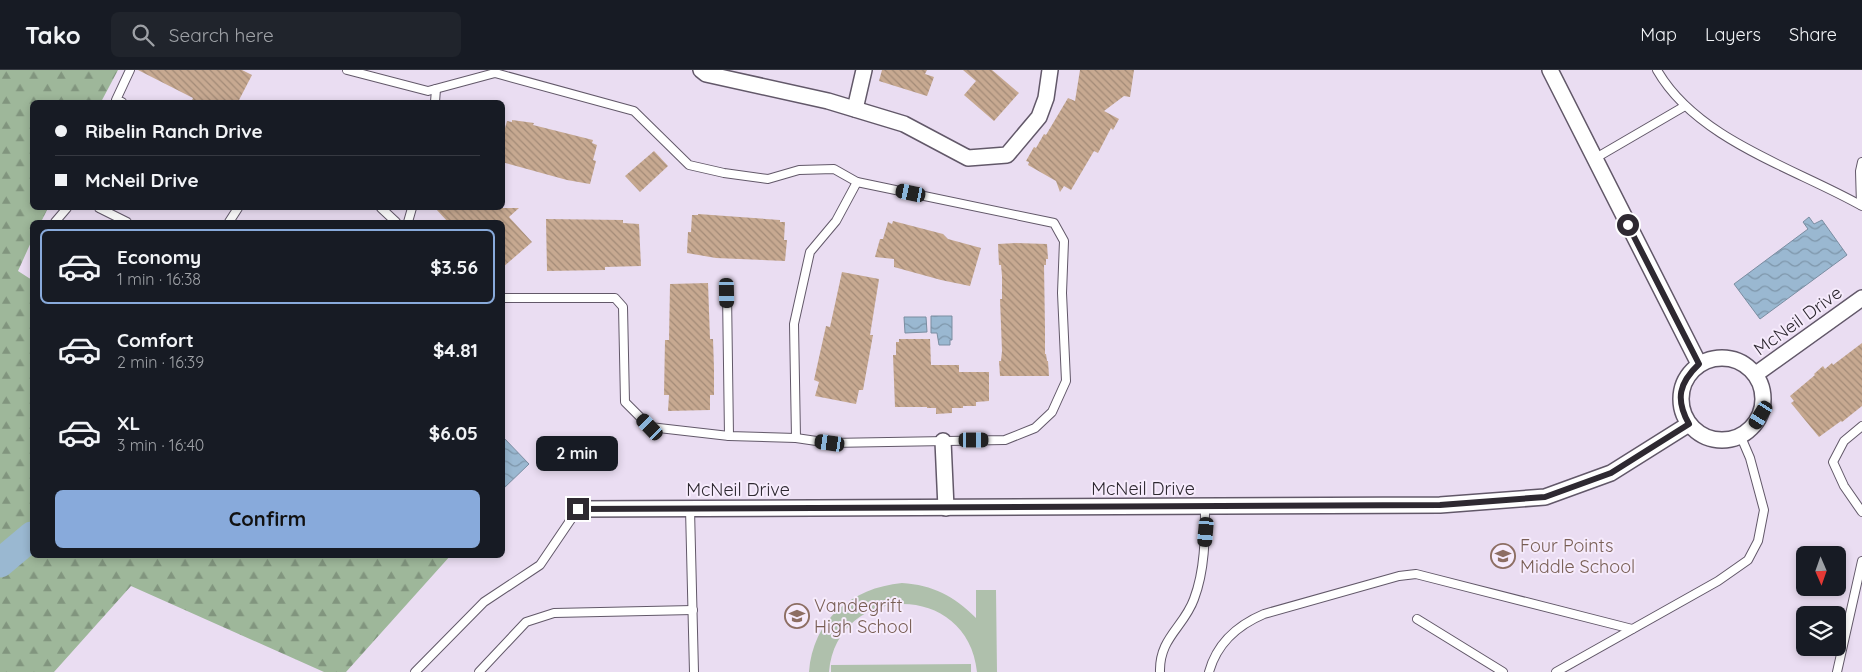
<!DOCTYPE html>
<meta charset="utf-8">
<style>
body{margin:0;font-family:Quicksand,sans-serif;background:#20242c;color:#f1f3f6;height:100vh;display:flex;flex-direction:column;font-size:19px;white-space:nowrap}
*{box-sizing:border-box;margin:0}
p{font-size:16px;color:#9ea1a6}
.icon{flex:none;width:28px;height:28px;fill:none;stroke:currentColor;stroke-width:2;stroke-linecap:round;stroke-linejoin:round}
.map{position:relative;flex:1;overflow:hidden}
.side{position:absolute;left:30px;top:150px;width:475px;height:338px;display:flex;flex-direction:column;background:#171b24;border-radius:8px;box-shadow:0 2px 8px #0003}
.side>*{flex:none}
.top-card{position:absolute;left:30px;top:30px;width:475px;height:110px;border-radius:8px;box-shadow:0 2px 8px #0003;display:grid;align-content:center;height:110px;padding:0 25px;background:#171b24}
.needle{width:32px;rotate:178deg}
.controls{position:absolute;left:1796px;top:476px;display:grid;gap:10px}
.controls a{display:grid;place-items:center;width:50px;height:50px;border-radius:8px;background:#171b24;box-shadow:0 2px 8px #0003;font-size:25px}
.end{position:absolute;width:22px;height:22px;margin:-11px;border:6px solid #2e2931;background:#fff;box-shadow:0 0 0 2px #fff}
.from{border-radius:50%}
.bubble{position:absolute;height:35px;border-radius:8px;background:#171b24;box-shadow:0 2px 8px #0003;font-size:16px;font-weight:800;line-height:35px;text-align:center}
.car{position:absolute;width:15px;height:30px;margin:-15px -8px;border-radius:6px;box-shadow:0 0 4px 1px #0007;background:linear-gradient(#222 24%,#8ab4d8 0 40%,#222 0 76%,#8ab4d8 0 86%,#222 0)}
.top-card b{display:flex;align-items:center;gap:18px;height:48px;font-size:19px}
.top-card b+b{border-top:1px solid #363941}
.top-card i{width:12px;height:12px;background:#f1f3f6}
ul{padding:9px 0 0;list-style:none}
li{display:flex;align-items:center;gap:15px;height:75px;margin:0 10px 8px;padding:0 15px;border:2px solid transparent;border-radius:8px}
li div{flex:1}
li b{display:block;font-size:19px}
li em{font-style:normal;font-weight:800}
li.on{border-color:#88aadb}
li>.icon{width:45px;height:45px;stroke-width:1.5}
.cta{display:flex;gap:10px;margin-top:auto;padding:10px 25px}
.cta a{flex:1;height:58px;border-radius:8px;background:#88aadb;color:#111;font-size:20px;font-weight:800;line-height:58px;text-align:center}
header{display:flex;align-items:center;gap:30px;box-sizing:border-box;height:70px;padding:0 25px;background:#171b24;border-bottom:1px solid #363941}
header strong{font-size:24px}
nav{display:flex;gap:28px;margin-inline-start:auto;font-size:18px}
.search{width:350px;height:45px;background:#20242c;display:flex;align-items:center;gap:12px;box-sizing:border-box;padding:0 18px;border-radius:8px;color:#9ea1a6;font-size:19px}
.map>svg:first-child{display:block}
.forest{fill:url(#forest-firs)}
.pitch{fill:#afc0ac}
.water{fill:url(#water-waves);stroke:#7a8da1}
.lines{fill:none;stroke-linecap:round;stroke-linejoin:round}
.river{stroke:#9ab8d1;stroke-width:29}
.building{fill:url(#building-back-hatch)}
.service-casing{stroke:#625869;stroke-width:10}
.minor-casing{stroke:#625869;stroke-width:18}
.service{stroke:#fff;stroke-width:8}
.minor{stroke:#fff;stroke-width:15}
.route{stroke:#2e2931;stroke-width:6}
.labels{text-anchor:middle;stroke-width:4;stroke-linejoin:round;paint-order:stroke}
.street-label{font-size:18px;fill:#2e2931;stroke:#f6ebfc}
.education-label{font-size:18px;fill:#785e54;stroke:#f6ebfc;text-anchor:start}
</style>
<header>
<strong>Tako</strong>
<div class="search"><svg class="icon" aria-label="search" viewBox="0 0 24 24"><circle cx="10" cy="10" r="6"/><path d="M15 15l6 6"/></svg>Search here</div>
<nav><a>Map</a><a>Layers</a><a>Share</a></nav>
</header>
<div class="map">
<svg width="1862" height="602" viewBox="0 0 1862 602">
<defs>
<pattern id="forest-firs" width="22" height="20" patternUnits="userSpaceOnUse" patternTransform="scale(1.25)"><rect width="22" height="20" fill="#9eb79a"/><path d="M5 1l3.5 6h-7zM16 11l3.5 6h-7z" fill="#81957e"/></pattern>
<pattern id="water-waves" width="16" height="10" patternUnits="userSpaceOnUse" patternTransform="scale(1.25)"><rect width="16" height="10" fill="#9ab8d1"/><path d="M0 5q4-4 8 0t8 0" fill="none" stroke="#7e96aa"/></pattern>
<pattern id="building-back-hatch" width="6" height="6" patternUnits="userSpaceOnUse" patternTransform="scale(1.25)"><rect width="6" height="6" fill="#c7a991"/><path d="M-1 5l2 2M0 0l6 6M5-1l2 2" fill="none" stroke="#a28a77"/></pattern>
</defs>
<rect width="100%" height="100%" fill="#eaddf2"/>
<!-- forest -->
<polygon class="forest" points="0,0 118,0 101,32 32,32 32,138 48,138 41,152 32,152 32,170 18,201 32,210 32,485 451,485 346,602 324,602 131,516 54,602 0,602"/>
<!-- pitch -->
<g class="pitch">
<path d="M 902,513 C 933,515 954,526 976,548 L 976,520 L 996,520 L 997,602 L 977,602 C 968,511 837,512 829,602 L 809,602 C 813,550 851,518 902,513 Z"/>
<polygon points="971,594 971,602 831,602 831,595"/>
</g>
<!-- water -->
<g class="water">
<polygon points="1809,147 1814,154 1822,150 1847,185 1760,249 1734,214 1808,159 1803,152"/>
<polygon points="931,246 952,246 952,270 950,270 950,275 939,275 937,263 931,263"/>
<polygon points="904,247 926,247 927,262 905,263"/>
<polygon points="502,366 529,394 503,419 502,419"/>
</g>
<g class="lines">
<!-- river -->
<polyline class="river" points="0,493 32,466"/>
</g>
<!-- building -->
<g class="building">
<polygon points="138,0 242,0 252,5 238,32 191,32 193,28"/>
<polygon points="882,0 927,0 925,4 934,7 927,26 879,11"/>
<polygon points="963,0 992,0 1019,23 994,51 964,25 976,11"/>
<polygon points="1080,0 1134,0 1130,27 1124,26 1104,41 1119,49 1113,60 1111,58 1098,83 1094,81 1071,120 1064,116 1060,122 1056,111 1028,95 1029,92 1026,91 1034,77 1036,78 1044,64 1046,65 1068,28 1075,31"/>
<polygon points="512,50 534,53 533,55 593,70 592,73 597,75 593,90 596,91 590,114 567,110 502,92 502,69 507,51 512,52"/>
<polygon points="654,81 668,96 640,122 625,106"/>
<polygon points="435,138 519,138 509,147 532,172 502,198 502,152 448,152"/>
<polygon points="698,144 780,150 780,152 785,152 784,170 787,170 785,191 716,188 687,183 688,162 691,162 692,145 698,145"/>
<polygon points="546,149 623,150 623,153 639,154 641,196 605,197 605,200 547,201"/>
<polygon points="893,151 943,164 948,169 981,178 970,216 941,210 894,197 894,189 875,187 880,169 883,169 888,152 892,154"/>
<polygon points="1016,173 1047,174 1048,189 1046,189 1046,195 1044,195 1045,259 1045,284 1046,284 1047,291 1048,291 1049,306 1000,306 999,291 1001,291 1002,281 1000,229 1002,229 1002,206 1001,195 999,195 998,174"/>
<polygon points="842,202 879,209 870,265 873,265 863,320 859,320 856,334 815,326 819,312 814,310 826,256 830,257"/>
<polygon points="708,213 710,269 713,269 714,298 714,325 710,325 710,340 668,341 669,325 664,325 665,270 669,270 670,214"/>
<polygon points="899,269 930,269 931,295 959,295 959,302 989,302 989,331 976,332 976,336 963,336 963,338 952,338 952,343 936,344 936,338 927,338 927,337 895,337 893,285 896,285 896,272 899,272"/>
<polygon points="1862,273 1862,336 1842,352 1841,351 1819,367 1791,333 1794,331 1790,326 1815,305 1814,304 1823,296 1825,299 1832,293 1833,295"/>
</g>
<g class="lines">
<defs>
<g id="service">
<polyline points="347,0 428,21 495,3 634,41 689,95 724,103 768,109 799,100 834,99 857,112 836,151 810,182 794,254 796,368"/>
<path d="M 1657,0 C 1697,70 1795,98 1862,136"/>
<polyline points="122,32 116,30 130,0"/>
<polyline points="435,32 436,19"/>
<polyline points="1594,89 1685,36"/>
<polyline points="1861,135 1860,101 1862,92"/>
<polyline points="99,138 127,152"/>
<polyline points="381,138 396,152"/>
<polyline points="55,152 67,138"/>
<polyline points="229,152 238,138"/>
<polyline points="408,152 412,138"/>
<polyline points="727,223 729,366"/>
<polyline points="502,228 615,228 623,237 625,332 650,357 729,366 796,368 830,373 1005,370 1035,358 1052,342 1066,311 1062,223 1064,171 1054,153 857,112"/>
<polyline points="1862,356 1844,371 1833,392 1844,416 1862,442"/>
<polyline points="690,439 694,602"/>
<polyline points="1417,549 1503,602"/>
<polyline points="415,602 484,532 540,495 578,439"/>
<polyline points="479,602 526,552 554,543 693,540"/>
<path d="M 1160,602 C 1159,568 1184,557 1194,529 C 1205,500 1205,468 1205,437"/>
<path d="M 1209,602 C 1217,573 1238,555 1264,544 L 1399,506 L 1416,504 L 1632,559"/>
<polyline points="1556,602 1718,511 1748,490 1758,471 1764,440 1750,388 1741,367"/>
<polyline points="1837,602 1862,491"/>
</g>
<g id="minor">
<polyline points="701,0 706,4 828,31 904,54 968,88 1007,85 1039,47 1046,28 1050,0"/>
<polyline points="1550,0 1699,294"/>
<polyline points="855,39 864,0"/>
<circle cx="1722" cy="329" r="41"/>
<polyline points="1756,304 1862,228"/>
<polyline points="943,371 946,438"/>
<polyline points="578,439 1440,435 1545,427 1611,403 1689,354"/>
</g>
</defs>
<!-- service casing -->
<use href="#service" class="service-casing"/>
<!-- minor casing -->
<use href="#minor" class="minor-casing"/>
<!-- service -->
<use href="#service" class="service"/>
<!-- minor -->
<use href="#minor" class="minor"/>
</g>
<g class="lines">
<!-- route -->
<path class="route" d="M 578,439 L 1440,435 L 1545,427 L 1611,403 L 1689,354 C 1675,329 1679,313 1699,294 L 1628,155"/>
</g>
<!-- icons -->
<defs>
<symbol id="school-ring" viewBox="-11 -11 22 22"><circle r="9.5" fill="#f6ebfc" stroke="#8d6e63" stroke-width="1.5"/><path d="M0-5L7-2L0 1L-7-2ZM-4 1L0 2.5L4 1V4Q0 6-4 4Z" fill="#8d6e63"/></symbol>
</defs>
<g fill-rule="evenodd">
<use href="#school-ring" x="1489" y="472" width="28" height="28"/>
<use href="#school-ring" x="783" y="532" width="28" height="28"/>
</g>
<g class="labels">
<!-- street labels -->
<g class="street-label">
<text transform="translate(1798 251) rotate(-36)" y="6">McNeil Drive</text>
<text x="1143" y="425">McNeil Drive</text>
<text x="738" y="426">McNeil Drive</text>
</g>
<!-- education labels -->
<g class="education-label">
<text x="1520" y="482">Four Points<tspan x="1520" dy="21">Middle School</tspan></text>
<text x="814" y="542">Vandegrift<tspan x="814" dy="21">High School</tspan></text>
</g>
</g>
</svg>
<div class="controls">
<a><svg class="needle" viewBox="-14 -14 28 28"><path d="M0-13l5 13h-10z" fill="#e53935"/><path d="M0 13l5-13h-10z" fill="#9ea1a6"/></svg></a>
<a><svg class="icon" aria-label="layers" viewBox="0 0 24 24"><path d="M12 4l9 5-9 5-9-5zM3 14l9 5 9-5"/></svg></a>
</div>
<i class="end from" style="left:1628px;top:155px"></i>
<i class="end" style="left:578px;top:439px"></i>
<div class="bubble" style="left:536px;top:366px;width:82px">2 min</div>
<i class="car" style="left:911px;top:123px;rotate:282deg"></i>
<i class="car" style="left:727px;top:223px;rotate:179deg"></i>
<i class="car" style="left:1761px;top:345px;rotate:212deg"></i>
<i class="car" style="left:650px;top:357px;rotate:316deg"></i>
<i class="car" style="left:974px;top:370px;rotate:90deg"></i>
<i class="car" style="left:830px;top:373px;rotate:278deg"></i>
<i class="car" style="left:1206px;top:462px;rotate:185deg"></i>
<div class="top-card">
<b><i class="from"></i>Ribelin Ranch Drive</b>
<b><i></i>McNeil Drive</b>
</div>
<section class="side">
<ul>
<li class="on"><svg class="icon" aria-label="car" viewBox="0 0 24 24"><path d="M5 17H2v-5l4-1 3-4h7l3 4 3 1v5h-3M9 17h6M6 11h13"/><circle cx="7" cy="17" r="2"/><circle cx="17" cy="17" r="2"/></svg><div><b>Economy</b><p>1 min · 16:38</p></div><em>$3.56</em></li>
<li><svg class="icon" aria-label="car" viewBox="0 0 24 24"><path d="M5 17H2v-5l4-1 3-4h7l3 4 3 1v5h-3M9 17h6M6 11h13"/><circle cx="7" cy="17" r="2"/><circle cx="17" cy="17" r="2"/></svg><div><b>Comfort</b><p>2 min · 16:39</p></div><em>$4.81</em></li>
<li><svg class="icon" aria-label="car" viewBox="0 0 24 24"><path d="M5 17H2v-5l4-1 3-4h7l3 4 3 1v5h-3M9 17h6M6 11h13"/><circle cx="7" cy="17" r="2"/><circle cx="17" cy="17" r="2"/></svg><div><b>XL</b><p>3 min · 16:40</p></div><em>$6.05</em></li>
</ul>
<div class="cta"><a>Confirm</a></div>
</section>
</div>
